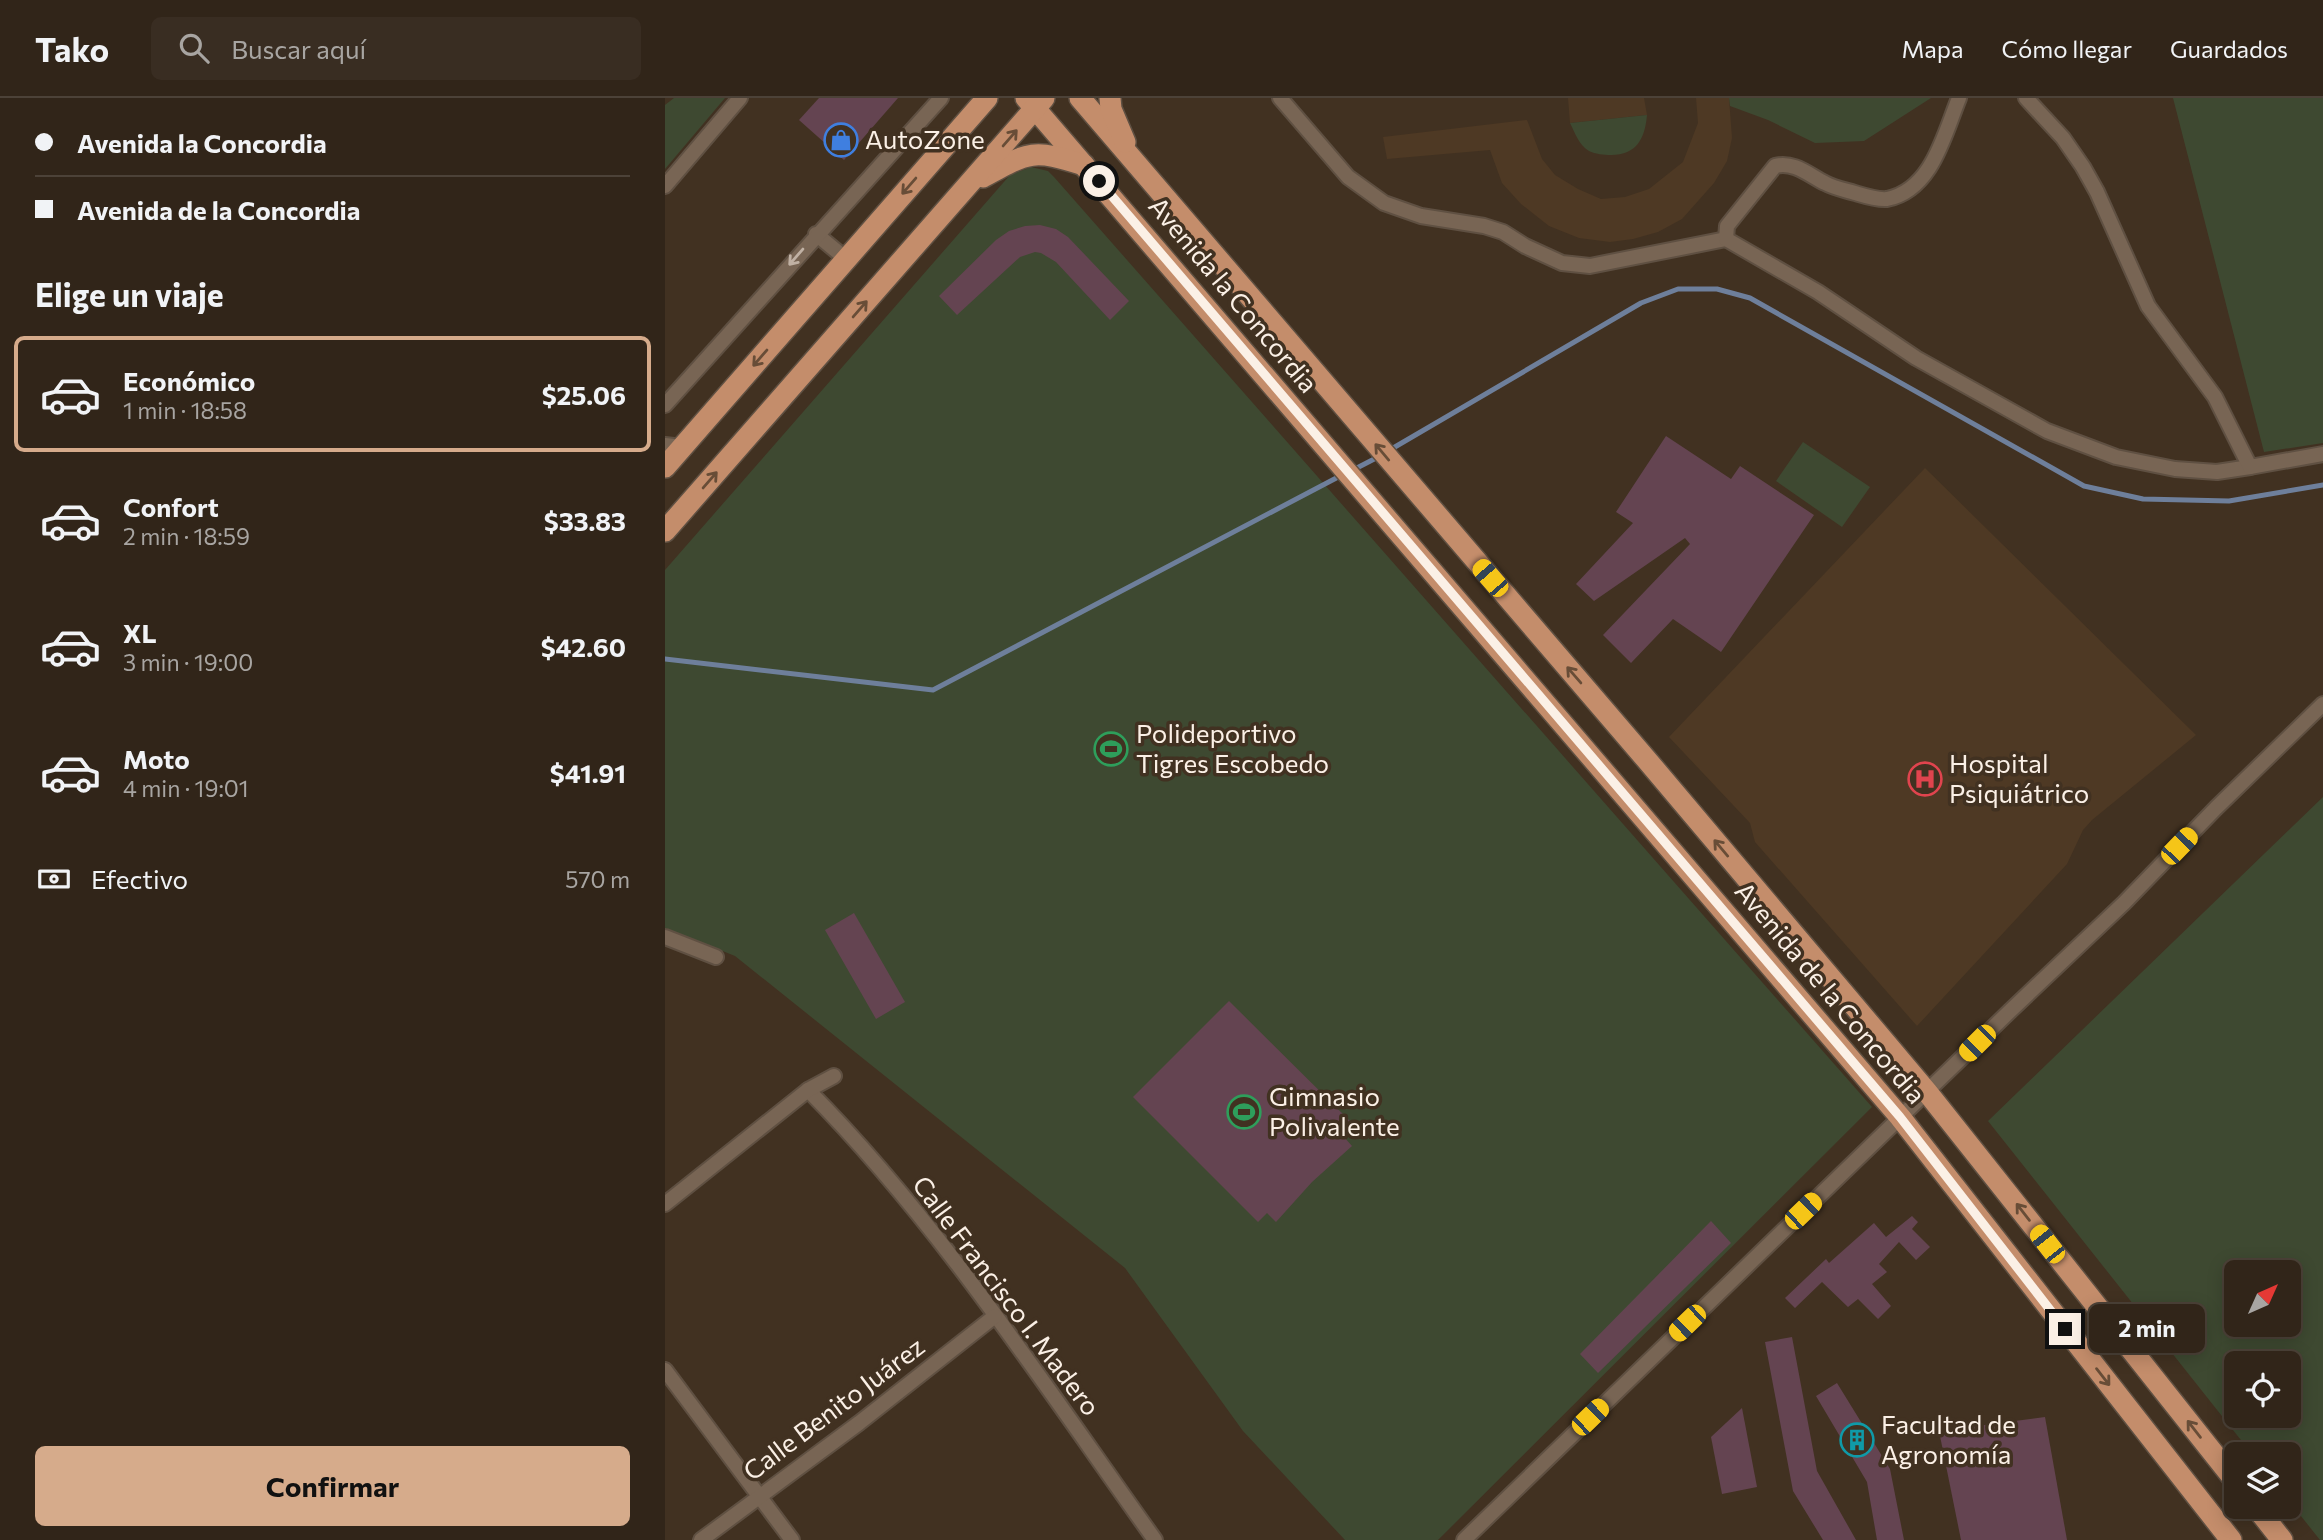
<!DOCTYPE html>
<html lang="es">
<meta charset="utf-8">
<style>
body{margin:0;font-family:Commissioner,sans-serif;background:#392d22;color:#f1f3f6;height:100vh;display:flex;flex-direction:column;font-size:26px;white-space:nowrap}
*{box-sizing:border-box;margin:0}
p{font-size:23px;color:#a8a5a2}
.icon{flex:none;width:38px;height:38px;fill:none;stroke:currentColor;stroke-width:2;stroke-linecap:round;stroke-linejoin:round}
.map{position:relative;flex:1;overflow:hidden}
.sheet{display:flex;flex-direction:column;background:#312519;width:665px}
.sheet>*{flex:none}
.hud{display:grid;align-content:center;height:154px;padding:0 35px;background:#312519}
.needle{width:46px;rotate:45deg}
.buttons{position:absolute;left:1559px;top:1162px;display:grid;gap:14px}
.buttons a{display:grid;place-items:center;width:77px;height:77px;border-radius:10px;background:#312519;box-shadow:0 4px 18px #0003,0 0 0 2px #4c4238;font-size:35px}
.end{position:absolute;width:32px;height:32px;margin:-16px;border:9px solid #fbf0e6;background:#111;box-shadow:0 0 0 4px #111}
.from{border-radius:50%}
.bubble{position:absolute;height:49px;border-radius:10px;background:#312519;box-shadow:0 4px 18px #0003,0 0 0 2px #4c4238;font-size:23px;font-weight:700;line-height:49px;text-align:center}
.car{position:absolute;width:21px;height:42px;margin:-21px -10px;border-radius:9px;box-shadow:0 0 5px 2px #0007;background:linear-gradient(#f5c518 24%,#345 0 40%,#f5c518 0 76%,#345 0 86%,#f5c518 0)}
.hud b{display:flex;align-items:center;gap:24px;height:66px;font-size:26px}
.hud b+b{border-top:2px solid #4c4238}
.hud i{width:18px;height:18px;background:#f1f3f6}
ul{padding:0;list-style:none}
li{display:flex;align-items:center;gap:21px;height:116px;margin:0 14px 10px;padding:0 21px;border:4px solid transparent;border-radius:10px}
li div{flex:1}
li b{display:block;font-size:26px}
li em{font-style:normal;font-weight:700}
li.selected{border-color:#d6ab8b}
li>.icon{width:63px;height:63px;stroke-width:1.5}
h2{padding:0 35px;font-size:32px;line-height:84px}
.pay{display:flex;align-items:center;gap:18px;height:77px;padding:0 35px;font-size:26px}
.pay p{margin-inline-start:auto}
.action{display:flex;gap:14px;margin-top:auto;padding:14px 35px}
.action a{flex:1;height:80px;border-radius:10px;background:#d6ab8b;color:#111;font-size:28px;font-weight:700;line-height:80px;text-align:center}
header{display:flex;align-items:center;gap:42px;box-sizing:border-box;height:98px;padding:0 35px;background:#312519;border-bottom:2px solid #4c4238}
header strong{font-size:33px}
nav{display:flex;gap:38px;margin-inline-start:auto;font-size:24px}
.search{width:490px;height:63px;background:#392d22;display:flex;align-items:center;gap:18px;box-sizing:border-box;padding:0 24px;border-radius:10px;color:#a8a5a2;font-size:26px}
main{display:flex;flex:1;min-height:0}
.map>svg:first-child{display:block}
.built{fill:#4e3924}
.green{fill:#3e4931;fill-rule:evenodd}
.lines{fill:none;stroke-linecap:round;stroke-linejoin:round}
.stream{stroke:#6e7f9b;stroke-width:5}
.building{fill:#644451}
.street-casing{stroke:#5f5042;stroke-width:18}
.primary-casing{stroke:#5f5042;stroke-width:24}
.street{stroke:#786554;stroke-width:14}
.primary{stroke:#c48d6b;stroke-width:21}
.oneway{stroke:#684d37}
.oneway2{stroke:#c0b1a4}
.route{stroke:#fbf0e6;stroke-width:9}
.labels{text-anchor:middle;stroke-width:7;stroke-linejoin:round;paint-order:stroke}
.poi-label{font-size:26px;fill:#fbf0e6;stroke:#413121;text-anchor:start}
.street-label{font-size:26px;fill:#fbf0e6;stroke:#413121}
</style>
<header>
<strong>Tako</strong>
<div class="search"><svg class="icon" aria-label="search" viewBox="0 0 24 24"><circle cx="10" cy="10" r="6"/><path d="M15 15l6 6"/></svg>Buscar aquí</div>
<nav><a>Mapa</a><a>Cómo llegar</a><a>Guardados</a></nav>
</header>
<main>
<section class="sheet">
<div class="hud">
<b><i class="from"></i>Avenida la Concordia</b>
<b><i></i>Avenida de la Concordia</b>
</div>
<h2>Elige un viaje</h2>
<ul>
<li class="selected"><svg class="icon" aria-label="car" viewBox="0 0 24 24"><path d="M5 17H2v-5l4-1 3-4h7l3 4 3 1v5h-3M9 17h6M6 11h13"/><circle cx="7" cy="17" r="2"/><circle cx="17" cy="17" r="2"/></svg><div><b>Económico</b><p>1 min · 18:58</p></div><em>$25.06</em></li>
<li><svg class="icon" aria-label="car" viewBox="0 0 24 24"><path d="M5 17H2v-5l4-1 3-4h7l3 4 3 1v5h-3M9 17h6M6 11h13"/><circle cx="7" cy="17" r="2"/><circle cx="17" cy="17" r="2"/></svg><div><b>Confort</b><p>2 min · 18:59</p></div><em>$33.83</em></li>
<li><svg class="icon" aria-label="car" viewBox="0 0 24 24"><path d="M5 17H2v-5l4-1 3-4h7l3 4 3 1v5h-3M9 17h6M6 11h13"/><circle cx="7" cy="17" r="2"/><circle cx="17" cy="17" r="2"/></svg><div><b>XL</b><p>3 min · 19:00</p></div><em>$42.60</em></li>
<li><svg class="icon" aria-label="car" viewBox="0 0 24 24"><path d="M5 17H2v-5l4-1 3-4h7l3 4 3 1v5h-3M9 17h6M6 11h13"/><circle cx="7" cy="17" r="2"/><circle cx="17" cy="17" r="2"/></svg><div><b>Moto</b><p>4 min · 19:01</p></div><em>$41.91</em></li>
</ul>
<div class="pay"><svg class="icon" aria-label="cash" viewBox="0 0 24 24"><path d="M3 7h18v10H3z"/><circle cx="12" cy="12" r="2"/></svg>Efectivo<p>570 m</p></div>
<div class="action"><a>Confirmar</a></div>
</section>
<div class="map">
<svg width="1658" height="1442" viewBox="0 0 1658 1442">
<rect width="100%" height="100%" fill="#413121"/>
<!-- built -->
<g class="built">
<polygon points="903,0 979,0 982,17 905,25"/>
<polygon points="1031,0 1064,0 1067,40 1062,63 1049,85 1017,121 993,134 968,141 945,144 914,140 884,128 856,106 837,85 825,52 722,61 718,39 862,22 877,61 890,77 913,91 936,101 960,99 984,91 1018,64 1033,25"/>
<polygon points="1260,370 1531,637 1427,722 1418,732 1402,766 1252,928 1090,744 1085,725 1004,639"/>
</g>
<!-- green -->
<g class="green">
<polygon points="9,0 60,0 0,71 0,7"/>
<polygon points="1064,0 1266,0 1199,43 1150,45 1103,22 1065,8"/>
<polygon points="1508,0 1658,0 1658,345 1599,354"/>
<path d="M 982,17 C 980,40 972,57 946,57 C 939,57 930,56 924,53 C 914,47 910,35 905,25 Z"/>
<polygon points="366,69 383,73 389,79 1207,1009 773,1442 680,1442 578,1333 460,1170 70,858 0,830 0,472 345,77"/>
<polygon points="1138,344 1205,389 1177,429 1111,383"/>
<path d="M 1658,699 L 1658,1442 L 1655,1442 L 1624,1403 L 1624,1356 L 1587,1356 L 1323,1023 ZM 1572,1174 L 1624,1174 L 1624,1227 L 1572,1227 ZM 1572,1265 L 1624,1265 L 1624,1318 L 1572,1318 Z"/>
</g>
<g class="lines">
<!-- stream -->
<g class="stream">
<polyline points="723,353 976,205 1013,191 1052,191 1085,200 1419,388 1478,401 1564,403 1658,387"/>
<polyline points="686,373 715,358"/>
<polyline points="0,561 268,592 677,377"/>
</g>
</g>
<!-- building -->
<g class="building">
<polygon points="154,0 233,0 179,62 134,22"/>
<polygon points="375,127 391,131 403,139 464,203 445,222 391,164 376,155 370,154 355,159 292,217 274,198 331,142 344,133 360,128"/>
<polygon points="1001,338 1066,381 1075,368 1149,417 1056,554 1008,521 966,565 938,537 1025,446 1020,440 929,503 911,486 968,425 951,414"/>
<polygon points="189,815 240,904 211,921 160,832"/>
<polygon points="564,903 690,1028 679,1039 687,1048 647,1084 611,1124 602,1115 593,1124 468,999"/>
<polygon points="1247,1118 1253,1124 1247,1131 1265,1149 1251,1162 1234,1144 1214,1166 1222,1174 1207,1186 1226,1208 1213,1221 1193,1201 1183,1209 1157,1184 1130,1210 1120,1200 1161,1161 1164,1165 1209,1125 1221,1139"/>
<polygon points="1046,1123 1066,1145 933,1275 915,1256"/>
<polygon points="1127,1239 1152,1373 1191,1442 1158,1442 1128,1393 1100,1244"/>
<polygon points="1172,1285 1225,1371 1239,1442 1212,1442 1202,1384 1151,1298"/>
<polygon points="1077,1310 1092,1389 1057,1396 1046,1339"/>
<polygon points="1380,1319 1402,1442 1296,1442 1274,1333"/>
</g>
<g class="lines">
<defs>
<g id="street">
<polyline points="615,0 683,79 719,105 756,118 819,128 838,134 860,148 897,165 925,168 1061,141"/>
<path d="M 1294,0 C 1279,37 1267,92 1222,101 C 1212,102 1200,98 1190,95 C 1180,92 1169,90 1160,85 C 1144,77 1129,63 1110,68 L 1062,128 L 1061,141 L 1153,194 L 1251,260 L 1382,333 L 1451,359 L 1510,371 L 1552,374 L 1585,369"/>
<polyline points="1361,0 1398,40 1418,69 1432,94 1483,208 1550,299 1585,369 1658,356"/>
<polyline points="0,88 75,0"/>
<polyline points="151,136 181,161"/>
<polyline points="0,307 276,0"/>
<polyline points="0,347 17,349"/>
<polyline points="0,839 51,859"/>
<path d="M 143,992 C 274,1124 382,1291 490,1442"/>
<polyline points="0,1106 143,992 169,978"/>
<polyline points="0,1272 127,1442"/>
<polyline points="36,1442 194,1325 330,1218"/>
<polyline points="799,1442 1345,913 1459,805 1551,710 1658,606"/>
</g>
<g id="primary">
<polyline points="361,0 1235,1019 1566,1442"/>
<polyline points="415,0 981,661 1262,994 1572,1385"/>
<polyline points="445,0 446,11 460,44"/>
<path d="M 318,79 C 365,53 368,51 419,67"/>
<polyline points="0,369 322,0"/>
<polyline points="0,433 379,0"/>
<polyline points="1591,1409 1617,1442"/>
</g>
</defs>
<!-- street casing -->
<use href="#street" class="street-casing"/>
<!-- primary casing -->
<use href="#primary" class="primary-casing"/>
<!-- street -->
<use href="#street" class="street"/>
<!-- primary -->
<use href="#primary" class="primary"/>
</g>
<!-- one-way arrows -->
<defs><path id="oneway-shaft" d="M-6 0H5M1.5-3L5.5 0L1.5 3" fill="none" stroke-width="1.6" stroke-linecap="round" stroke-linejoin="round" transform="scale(1.75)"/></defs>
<g class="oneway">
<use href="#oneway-shaft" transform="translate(345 40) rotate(-49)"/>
<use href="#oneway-shaft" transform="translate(244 88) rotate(131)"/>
<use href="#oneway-shaft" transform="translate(195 211) rotate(-49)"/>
<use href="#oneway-shaft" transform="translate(95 260) rotate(131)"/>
<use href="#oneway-shaft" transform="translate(717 354) rotate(-130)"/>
<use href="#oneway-shaft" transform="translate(45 382) rotate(-49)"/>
<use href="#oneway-shaft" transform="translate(909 577) rotate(-131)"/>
<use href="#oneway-shaft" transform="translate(1056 750) rotate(-130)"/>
<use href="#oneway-shaft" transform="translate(1358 1114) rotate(-128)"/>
<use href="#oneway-shaft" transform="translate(1438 1279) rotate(52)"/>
<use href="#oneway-shaft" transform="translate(1529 1331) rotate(-128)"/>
</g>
<use class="oneway2" href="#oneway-shaft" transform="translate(131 159) rotate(131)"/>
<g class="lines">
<!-- route -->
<polyline class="route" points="434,83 1235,1019 1400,1231"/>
</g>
<!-- icons -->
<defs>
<symbol id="shop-ring" viewBox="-11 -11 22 22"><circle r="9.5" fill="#413121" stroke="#3f7fe0" stroke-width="1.5"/><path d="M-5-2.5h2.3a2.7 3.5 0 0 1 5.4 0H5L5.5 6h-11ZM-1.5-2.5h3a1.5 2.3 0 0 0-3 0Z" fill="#3f7fe0"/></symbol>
<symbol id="stadium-ring" viewBox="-11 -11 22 22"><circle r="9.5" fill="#413121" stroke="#2e9e5b" stroke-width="1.5"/><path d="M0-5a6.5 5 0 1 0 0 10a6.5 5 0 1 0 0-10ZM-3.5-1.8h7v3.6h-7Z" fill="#2e9e5b"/></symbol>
<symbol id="hospital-ring" viewBox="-11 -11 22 22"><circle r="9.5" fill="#413121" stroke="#e0444e" stroke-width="1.5"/><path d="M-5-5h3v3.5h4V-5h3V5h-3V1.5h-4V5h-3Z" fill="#e0444e"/></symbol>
<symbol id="building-ring" viewBox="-11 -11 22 22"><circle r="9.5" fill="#413121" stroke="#0f9aa8" stroke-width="1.5"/><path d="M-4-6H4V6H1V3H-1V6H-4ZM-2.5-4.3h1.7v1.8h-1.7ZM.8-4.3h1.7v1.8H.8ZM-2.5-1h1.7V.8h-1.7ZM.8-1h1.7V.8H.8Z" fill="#0f9aa8"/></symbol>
</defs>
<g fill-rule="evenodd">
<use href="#shop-ring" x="157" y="23" width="38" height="38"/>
<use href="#stadium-ring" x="427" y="632" width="38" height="38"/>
<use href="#hospital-ring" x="1241" y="662" width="38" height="38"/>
<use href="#stadium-ring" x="560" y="995" width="38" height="38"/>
<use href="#building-ring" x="1173" y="1323" width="38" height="38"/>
</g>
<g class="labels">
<!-- poi labels -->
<g class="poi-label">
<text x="200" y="51">AutoZone</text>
<text x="471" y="645">Polideportivo<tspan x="471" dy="30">Tigres Escobedo</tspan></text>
<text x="1284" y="675">Hospital<tspan x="1284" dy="30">Psiquiátrico</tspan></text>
<text x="604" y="1008">Gimnasio<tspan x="604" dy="30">Polivalente</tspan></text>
<text x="1216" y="1336">Facultad de<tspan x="1216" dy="30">Agronomía</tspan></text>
</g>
<!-- street labels -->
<g class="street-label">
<text transform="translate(568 197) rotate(50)" y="9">Avenida la Concordia</text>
<text transform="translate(1165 895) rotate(50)" y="9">Avenida de la Concordia</text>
<text transform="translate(341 1198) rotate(53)" y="9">Calle Francisco I. Madero</text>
<text transform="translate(169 1311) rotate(-37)" y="9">Calle Benito Juárez</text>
</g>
</g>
</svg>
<div class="buttons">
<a><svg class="needle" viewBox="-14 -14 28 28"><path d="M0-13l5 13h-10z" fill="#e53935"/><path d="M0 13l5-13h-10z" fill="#a8a5a2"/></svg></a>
<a><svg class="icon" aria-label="locate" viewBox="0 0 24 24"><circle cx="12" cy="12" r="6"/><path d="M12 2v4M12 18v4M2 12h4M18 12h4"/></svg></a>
<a><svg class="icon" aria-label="layers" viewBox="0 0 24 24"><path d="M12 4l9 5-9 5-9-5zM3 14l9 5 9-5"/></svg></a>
</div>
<i class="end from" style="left:434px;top:83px"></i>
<i class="end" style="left:1400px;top:1231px"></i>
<div class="bubble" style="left:1424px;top:1206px;width:116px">2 min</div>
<i class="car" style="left:825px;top:480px;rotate:319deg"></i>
<i class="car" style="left:1514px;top:748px;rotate:44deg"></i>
<i class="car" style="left:1312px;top:945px;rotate:225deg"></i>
<i class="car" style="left:1138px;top:1113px;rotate:46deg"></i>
<i class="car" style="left:1382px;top:1146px;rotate:322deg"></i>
<i class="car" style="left:1022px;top:1225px;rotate:226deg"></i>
<i class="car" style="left:925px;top:1319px;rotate:46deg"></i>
</div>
</main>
